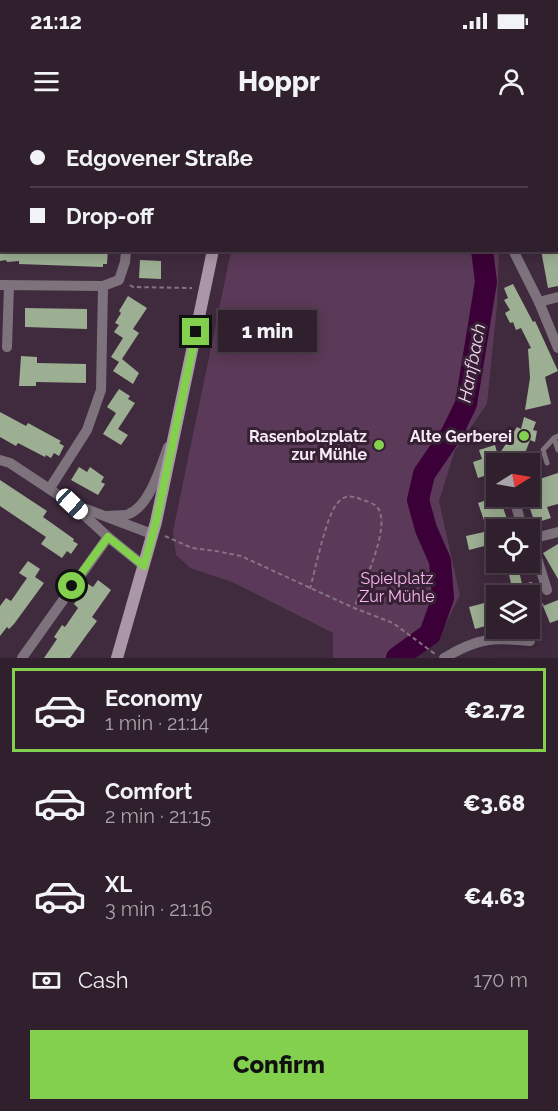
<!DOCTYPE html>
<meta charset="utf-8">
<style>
body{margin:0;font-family:Raleway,sans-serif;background:#3c2d3a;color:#f1f3f6;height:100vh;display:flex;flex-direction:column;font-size:22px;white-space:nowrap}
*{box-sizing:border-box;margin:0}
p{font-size:20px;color:#a8a3aa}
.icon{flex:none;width:33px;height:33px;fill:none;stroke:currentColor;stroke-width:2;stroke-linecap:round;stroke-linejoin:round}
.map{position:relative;height:538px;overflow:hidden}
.sheet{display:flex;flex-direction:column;background:#30202e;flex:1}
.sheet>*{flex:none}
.top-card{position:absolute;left:0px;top:0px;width:558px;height:132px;box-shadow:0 3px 15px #0003,0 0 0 2px #4b3e4a;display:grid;align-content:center;height:132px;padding:0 30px;background:#30202e}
.needle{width:39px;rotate:79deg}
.fabs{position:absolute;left:486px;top:333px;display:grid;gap:12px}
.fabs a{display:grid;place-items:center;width:54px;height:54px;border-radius:0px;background:#30202e;box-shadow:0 3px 15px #0003,0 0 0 2px #4b3e4a;font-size:30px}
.end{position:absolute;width:27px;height:27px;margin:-14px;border:8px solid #83d04e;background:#111;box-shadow:0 0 0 3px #111}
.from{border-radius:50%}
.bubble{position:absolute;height:42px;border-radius:0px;background:#30202e;box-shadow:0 3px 15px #0003,0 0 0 2px #4b3e4a;font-size:20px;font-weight:800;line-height:42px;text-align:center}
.car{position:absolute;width:18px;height:36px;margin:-18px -9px;border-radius:8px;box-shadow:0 0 4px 2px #0007;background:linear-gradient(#fff 24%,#345 0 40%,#fff 0 76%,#345 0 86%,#fff 0)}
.top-card b{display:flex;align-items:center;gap:21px;height:57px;font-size:22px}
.top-card b+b{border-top:2px solid #4b3e4a}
.top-card i{width:15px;height:15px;background:#f1f3f6}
ul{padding:10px 0 0;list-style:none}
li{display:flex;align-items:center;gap:18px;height:84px;margin:0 12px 9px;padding:0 18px;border:3px solid transparent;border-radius:0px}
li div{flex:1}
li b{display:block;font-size:22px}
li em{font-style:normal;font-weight:800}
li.on{border-color:#83d04e}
li>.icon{width:54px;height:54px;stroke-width:1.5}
.pay{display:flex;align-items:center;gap:15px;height:66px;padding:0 30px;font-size:22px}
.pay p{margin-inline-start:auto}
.cta{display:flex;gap:12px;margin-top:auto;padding:12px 30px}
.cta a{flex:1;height:69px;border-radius:0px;background:#83d04e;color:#111;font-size:24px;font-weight:800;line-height:69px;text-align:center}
.status{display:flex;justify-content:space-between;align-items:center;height:42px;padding:0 30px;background:#30202e;direction:ltr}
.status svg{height:16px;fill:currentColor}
header{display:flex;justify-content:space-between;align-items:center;height:78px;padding:0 30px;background:#30202e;font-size:27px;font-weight:800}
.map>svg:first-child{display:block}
.green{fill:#5b3958}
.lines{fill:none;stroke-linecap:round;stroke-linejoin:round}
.river{stroke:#3a0037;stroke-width:22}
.building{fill:#9caf92}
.path{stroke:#857283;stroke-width:2;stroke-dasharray:4.5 3;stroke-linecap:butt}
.lane{stroke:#7e737d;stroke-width:5}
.street{stroke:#7e737d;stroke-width:10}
.secondary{stroke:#a996a6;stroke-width:12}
.route{stroke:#83d04e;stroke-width:8}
.poi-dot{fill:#83d04e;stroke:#362033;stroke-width:2}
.labels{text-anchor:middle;stroke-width:6;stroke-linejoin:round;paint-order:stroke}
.poi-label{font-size:16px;font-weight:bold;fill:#f7e9f5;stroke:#362033;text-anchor:end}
.park-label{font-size:16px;fill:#fdb7f4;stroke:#362033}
.water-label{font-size:18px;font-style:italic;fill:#fad6f5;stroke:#362033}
</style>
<div class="status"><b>21:12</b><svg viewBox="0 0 49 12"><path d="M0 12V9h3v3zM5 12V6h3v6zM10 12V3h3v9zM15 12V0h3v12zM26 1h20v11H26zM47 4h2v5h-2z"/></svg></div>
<header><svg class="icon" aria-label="menu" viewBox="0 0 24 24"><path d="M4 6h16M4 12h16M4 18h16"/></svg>Hoppr<svg class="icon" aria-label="person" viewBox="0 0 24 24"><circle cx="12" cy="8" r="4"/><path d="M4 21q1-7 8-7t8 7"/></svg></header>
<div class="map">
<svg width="558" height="538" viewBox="0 0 558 538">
<rect width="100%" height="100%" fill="#402a3e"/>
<!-- green -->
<polygon class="green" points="231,131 499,131 497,186 487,284 455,330 439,381 460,475 438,519 415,538 333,538 333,513 232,462 190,448 176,435 173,411"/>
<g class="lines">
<!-- river -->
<g class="river">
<polyline points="556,22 558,22"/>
<polyline points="397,538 430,514 443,478 440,441 426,409 418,380 424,354 452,313 466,284 486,162 482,130"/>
</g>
</g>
<!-- building -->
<g class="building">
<polygon points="0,130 91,132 91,130 108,130 107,144 103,144 103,147 19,144 19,141 7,142 6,140 0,141"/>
<polygon points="541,130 558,130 558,166 548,168"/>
<polygon points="140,140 161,141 161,159 139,158"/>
<polygon points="513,164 533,202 535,201 558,251 545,257 551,284 525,290 530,258 528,229 531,228 521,208 516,210 513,202 510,203 505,193 510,190 504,180 508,178 504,168"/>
<polygon points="128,176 147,188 133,209 139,213 122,239 139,253 133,264 113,251 119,242 111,237 123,218 114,212 119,205 115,203 121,193 119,191"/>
<polygon points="25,188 87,189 87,209 25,207"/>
<polygon points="21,236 37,237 37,243 86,244 86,263 36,262 36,266 19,266"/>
<polygon points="119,269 130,276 128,279 135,283 118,309 128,315 121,325 103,314 116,293 107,287"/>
<polygon points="0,292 26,306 28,303 61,321 59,323 64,326 59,336 54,333 51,338 46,335 45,337 18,323 16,326 0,317"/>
<polygon points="524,297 536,302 533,310 537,311 535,322 530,320 521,344 496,344 496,352 478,358 473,342 482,339 479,330 495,325 498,336 517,307 521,309"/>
<polygon points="79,347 87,352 90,347 104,357 101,362 105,364 98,375 71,360"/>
<polygon points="558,353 558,384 547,387 551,398 535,403 529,386 524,388 521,376 530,376 530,362"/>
<polygon points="0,360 47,391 43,397 74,419 73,421 78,424 71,434 67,431 62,438 41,424 46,417 0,386"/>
<polygon points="499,376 507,399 486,406 478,383"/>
<polygon points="493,410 496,423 469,430 466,416"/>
<polygon points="558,424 558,459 543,433"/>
<polygon points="28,441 40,449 35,457 44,463 14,504 9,509 7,507 0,516 0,486 6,478 11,481 27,458 19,453"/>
<polygon points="506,442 517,442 522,464 532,462 535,476 514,476"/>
<polygon points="98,460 111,470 92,497 97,501 88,513 70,538 44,538 57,519 54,517 62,505 65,507 78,488 74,484 77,480 75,478 82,467 85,469 88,464 93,467"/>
<polygon points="496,480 496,503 475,509 469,487"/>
<polygon points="558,480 558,500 550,503 543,486"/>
</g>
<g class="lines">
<!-- path -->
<g class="path">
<polyline points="324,0 327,2"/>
<polyline points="265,2 266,0"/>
<polyline points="342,2 346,0"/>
<polyline points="390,2 394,0"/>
<polyline points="130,165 133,167 192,168"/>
<polyline points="165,416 192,428 216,431 241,436 354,488 393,503 435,534"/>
<path d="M 310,469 C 315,450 326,398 336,385 C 343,375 351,375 360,379 C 365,381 374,383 377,387 C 393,405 361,469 354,488"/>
<polyline points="530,498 545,482"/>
</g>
<!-- lane -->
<g class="lane">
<polyline points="295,2 295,0"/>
<polyline points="556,38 558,38"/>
<polyline points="554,318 558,330"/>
<polyline points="547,343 543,330 554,318 558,316"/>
</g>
<!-- street -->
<g class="street">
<polyline points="486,2 487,0"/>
<polyline points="513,130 539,182 558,228"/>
<polyline points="0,165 103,166 119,160 125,142 126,130"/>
<polyline points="539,182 558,177"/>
<polyline points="7,227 9,166"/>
<polyline points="0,340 10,343 72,384 108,417 144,446"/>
<polyline points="50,368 87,310 101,270 103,166"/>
<polyline points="513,376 521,403 528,410"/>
<polyline points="78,386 152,414"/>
<path d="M 107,396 C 113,395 120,396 126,395 C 149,389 161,346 168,327"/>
<polyline points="547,470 531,419 558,412"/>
<polyline points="22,538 108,417"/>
<path d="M 444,538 C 478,518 492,517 530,521"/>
</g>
<!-- secondary -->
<g class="secondary">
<polyline points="249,2 250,0"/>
<polyline points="117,538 156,402 213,130"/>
</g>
</g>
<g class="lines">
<!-- route -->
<polyline class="route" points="72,466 108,417 144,446 156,402 196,212"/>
</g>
<!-- markers -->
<g class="poi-dot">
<circle cx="524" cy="316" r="6"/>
<circle cx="379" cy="325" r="6"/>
</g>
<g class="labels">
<!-- poi labels -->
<g class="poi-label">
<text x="367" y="322">Rasenbolzplatz<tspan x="367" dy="18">zur Mühle</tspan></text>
<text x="512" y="322">Alte Gerberei</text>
</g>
<!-- park labels -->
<g class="park-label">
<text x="397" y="464">Spielplatz<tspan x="397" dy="18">Zur Mühle</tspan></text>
</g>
<!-- water labels -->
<g class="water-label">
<text transform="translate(472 243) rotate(-79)" y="6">Hanfbach</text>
</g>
</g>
</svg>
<div class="fabs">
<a><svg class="needle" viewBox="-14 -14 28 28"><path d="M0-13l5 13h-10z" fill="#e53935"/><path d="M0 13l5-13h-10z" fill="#a8a3aa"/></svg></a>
<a><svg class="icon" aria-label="locate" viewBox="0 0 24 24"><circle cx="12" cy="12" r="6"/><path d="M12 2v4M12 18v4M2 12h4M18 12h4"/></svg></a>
<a><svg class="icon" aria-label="layers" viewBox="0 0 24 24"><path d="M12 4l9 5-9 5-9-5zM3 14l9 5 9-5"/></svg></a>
</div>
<i class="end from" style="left:72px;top:466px"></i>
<i class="end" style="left:196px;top:212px"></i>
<div class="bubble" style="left:218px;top:190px;width:99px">1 min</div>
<i class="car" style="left:72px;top:384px;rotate:133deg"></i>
<div class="top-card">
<b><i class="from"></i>Edgovener Straße</b>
<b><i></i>Drop-off</b>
</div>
</div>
<section class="sheet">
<ul>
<li class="on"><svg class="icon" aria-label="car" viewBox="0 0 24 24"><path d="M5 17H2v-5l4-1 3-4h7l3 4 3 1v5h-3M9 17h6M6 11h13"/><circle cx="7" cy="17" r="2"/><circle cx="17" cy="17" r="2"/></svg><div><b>Economy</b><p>1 min · 21:14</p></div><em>€2.72</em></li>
<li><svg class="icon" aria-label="car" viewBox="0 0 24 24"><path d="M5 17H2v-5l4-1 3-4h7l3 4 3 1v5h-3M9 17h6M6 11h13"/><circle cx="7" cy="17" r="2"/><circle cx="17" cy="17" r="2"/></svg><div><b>Comfort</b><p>2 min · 21:15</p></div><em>€3.68</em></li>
<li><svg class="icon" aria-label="car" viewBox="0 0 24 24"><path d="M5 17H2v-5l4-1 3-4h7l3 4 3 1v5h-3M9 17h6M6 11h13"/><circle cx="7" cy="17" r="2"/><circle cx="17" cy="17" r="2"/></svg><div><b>XL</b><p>3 min · 21:16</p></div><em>€4.63</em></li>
</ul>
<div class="pay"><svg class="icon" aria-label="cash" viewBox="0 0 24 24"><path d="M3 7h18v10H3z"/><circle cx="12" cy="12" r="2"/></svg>Cash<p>170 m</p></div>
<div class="cta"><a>Confirm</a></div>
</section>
